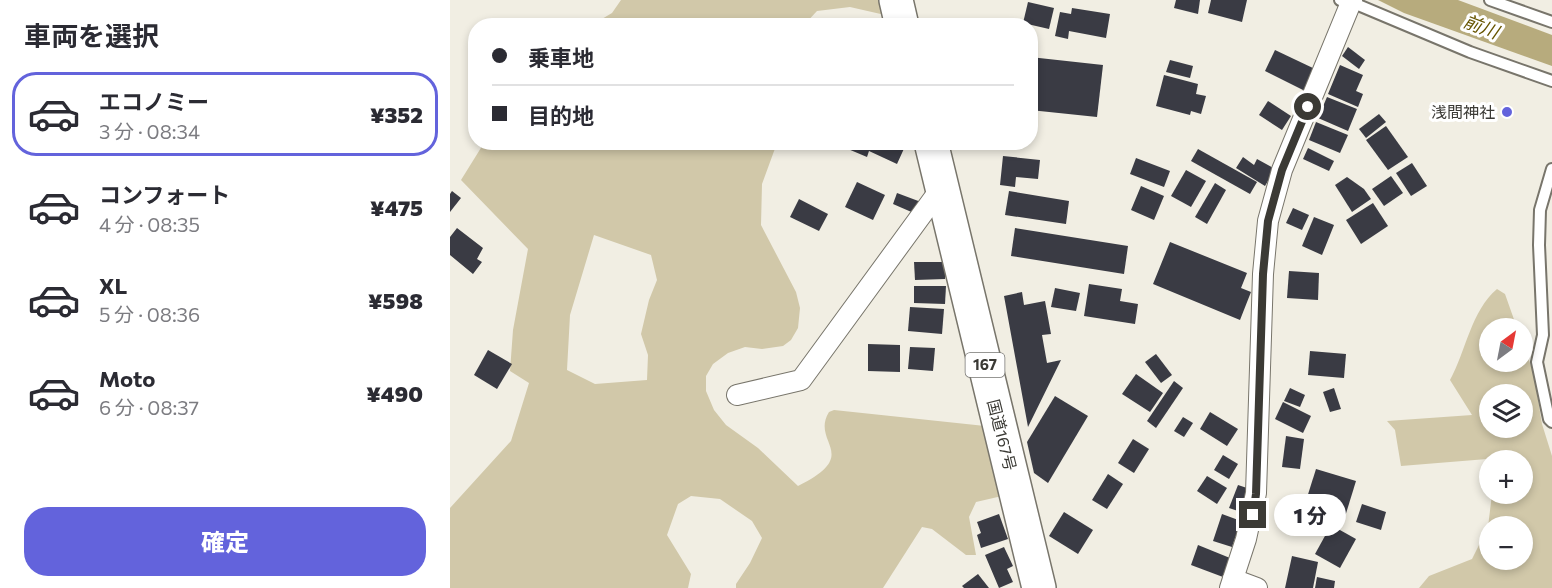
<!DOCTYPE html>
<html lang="ja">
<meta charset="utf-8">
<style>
body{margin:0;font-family:Commissioner,"Noto Sans JP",sans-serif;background:#f2f2f3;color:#2b2b33;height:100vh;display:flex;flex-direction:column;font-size:22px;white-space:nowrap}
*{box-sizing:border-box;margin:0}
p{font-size:20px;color:#7c7c81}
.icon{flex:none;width:33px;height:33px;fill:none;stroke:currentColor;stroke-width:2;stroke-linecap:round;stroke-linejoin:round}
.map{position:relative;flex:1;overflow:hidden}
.drawer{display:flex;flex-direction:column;background:#fff;width:450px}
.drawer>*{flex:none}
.hud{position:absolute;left:18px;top:18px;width:570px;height:132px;border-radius:24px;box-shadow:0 3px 9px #0003;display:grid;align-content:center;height:132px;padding:0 24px;background:#fff}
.needle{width:39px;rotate:32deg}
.fabs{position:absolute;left:1029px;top:318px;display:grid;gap:12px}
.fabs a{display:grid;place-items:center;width:54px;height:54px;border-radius:50%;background:#fff;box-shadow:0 3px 9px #0003;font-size:30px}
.end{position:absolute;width:27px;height:27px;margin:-14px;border:8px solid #3b3a35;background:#fff;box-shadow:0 0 0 3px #fff}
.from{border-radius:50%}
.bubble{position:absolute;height:42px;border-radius:21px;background:#fff;box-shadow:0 3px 9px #0003;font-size:20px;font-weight:800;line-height:42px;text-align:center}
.hud b{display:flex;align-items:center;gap:21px;height:57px;font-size:22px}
.hud b+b{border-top:2px solid #e1e1e2}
.hud i{width:15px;height:15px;background:#2b2b33}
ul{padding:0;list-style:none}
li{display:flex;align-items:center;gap:18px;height:84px;margin:0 12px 9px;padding:0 12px;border:3px solid transparent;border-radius:24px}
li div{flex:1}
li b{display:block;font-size:22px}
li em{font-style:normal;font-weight:800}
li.selected{border-color:#6363dc}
li>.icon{width:54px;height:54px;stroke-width:1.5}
h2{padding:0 24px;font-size:27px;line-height:72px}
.action{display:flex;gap:12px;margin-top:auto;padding:12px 24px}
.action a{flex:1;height:69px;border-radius:24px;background:#6363dc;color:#fff;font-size:24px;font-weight:800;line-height:69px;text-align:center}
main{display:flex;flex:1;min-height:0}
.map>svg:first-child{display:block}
.green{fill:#d1c8a9;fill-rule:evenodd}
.water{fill:#b7ab7d}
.building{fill:#3a3b44}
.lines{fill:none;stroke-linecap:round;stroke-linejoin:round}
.lane-casing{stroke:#78756b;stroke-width:14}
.street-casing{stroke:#78756b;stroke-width:22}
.highway-casing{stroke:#78756b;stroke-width:36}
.lane{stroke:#fff;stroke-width:10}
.street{stroke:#fff;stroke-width:20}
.highway{stroke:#fff;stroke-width:33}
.route{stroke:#3b3a35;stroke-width:8}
.poi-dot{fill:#6363dc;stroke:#fff;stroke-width:2}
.labels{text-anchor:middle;stroke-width:6;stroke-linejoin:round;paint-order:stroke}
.shield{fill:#fff;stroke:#767572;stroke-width:1.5}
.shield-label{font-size:15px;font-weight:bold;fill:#3b3a35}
.poi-label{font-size:16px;fill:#3b3a35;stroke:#fff;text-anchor:end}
.street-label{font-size:16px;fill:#3b3a35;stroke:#fff}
.water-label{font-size:18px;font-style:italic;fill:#675500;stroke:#fff}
</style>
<main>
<section class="drawer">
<h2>車両を選択</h2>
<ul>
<li class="selected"><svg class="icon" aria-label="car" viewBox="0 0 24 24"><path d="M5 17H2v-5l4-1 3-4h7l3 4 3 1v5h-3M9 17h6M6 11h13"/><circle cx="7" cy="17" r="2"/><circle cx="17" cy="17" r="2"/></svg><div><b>エコノミー</b><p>3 分 · 08:34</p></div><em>¥352</em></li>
<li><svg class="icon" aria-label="car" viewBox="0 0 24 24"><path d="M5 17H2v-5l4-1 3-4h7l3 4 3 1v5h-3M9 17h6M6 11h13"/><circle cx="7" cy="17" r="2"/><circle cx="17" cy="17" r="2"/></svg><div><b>コンフォート</b><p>4 分 · 08:35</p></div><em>¥475</em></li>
<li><svg class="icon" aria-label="car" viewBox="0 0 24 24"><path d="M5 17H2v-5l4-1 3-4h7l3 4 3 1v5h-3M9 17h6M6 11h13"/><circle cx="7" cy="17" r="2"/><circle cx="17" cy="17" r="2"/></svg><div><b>XL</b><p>5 分 · 08:36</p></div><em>¥598</em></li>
<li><svg class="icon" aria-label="car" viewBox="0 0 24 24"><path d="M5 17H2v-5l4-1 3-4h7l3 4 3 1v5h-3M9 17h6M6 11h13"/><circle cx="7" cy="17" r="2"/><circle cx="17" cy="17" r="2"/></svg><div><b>Moto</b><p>6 分 · 08:37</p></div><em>¥490</em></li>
</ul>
<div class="action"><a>確定</a></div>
</section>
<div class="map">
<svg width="1102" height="588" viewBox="0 0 1102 588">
<rect width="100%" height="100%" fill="#f1eee3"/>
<!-- green -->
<g class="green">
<polygon points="171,0 433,0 435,15 400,7 367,11 354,25 140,26 162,13"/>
<path d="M 34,143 L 327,143 L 312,184 L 311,225 L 346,292 L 350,308 L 348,328 L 341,340 L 333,346 L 312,349 L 295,347 L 278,353 L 263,364 L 256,376 L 256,391 L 264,410 L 276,425 L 308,448 L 348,486 C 413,454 360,443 379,412 L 384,410 L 535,426 L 552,496 L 526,502 L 519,517 L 526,555 L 516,555 L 482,529 L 472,527 L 433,588 L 286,588 L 286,584 L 300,563 L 312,538 L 302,521 L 270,499 L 241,496 L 228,504 L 217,535 L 241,574 L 238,588 L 0,588 L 0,508 L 61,441 L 79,383 L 60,371 L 63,330 L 78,249 L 11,180 ZM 144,235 L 201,255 L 207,280 L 199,300 L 191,334 L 198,355 L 197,380 L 145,384 L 117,370 L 120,315 Z"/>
<path d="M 1047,289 L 1055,294 L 1067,328 L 1040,328 L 1040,362 L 1072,362 L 1073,342 L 1084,375 L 1092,424 L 1102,456 L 1102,588 L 969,588 L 979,576 L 1022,559 L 1038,527 L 1042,494 L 1072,494 L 1072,460 L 1040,460 L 1039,473 L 1037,459 L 951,466 L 945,430 L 937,421 L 1022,415 L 1000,380 C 1016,351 1021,311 1047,289 ZM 1040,394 L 1072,394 L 1072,428 L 1040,428 ZM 1040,526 L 1072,526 L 1072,560 L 1040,560 Z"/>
</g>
<!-- water -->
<polygon class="water" points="928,0 1008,0 1102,35 1102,66 954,13"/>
<!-- building -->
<g class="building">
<polygon points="726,0 750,0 748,14 724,8"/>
<polygon points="761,0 797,0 792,22 758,13"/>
<polygon points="578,2 604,8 599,29 573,23"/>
<polygon points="622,8 660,14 656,38 619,31 618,39 605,36 610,12 621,14"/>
<polygon points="898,47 915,60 909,69 892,56"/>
<polygon points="825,50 865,69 855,91 815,71"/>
<polygon points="580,57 653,65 647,117 580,110"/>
<polygon points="720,60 743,66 740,78 716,72"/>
<polygon points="890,65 913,75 906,91 913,94 908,107 878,94"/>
<polygon points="714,75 748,84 746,94 756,96 751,114 741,111 740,115 706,106"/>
<polygon points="877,97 907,109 898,131 868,118"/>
<polygon points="818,101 841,116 832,130 809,115"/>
<polygon points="929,114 936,122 916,138 909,129"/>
<polygon points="866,122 898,135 890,153 859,140"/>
<polygon points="936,126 958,157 938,170 916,140"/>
<polygon points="401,142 457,142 447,164 419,151 417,157 398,149"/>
<polygon points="858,148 884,161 879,171 853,159"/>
<polygon points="748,149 807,182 800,194 741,161"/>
<polygon points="553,156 590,160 588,179 566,177 565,187 550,185"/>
<polygon points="793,157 804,165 807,159 825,169 815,186 786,168"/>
<polygon points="686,158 720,171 714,187 680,174"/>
<polygon points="962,163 977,186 961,196 946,173"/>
<polygon points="736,170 756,181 741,207 721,196"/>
<polygon points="941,176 953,193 934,206 922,189"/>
<polygon points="897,177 914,189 921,199 902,212 885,185"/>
<polygon points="407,182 435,195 423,220 395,207"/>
<polygon points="765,183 776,190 757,224 745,217"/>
<polygon points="691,186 714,196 704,220 681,210"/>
<polygon points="2,191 11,198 0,212 0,194"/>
<polygon points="559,191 619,201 616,224 555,215"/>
<polygon points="447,193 471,202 466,214 443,204"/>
<polygon points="349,199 378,214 369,231 340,217"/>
<polygon points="923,203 938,226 911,244 896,220"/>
<polygon points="843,208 859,215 852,230 836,223"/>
<polygon points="864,217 884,225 872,255 852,246"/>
<polygon points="7,228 33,248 27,259 32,262 23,274 0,255 0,237"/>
<polygon points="565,228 678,246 674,274 561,256"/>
<polygon points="720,242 797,273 791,288 801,292 790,320 703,284"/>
<polygon points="464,262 495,262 495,279 465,280"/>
<polygon points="839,271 869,273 868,300 837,298"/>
<polygon points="639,284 672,289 670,301 688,304 685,324 634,316"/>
<polygon points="464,286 496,286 495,304 464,303"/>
<polygon points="605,288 630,293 626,311 601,307"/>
<polygon points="572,292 574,305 595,301 601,334 592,335 597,363 611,360 578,427 554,296"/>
<polygon points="460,307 494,309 492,334 458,331"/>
<polygon points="418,344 450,345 450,372 418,371"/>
<polygon points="460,347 485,348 483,371 458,369"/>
<polygon points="38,350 62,364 47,389 24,375"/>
<polygon points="860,351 896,354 894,378 858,375"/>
<polygon points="706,354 722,375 711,383 695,362"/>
<polygon points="686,374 713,393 700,412 672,394"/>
<polygon points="724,381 733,388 706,428 697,421"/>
<polygon points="840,388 855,395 850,407 834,401"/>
<polygon points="884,388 891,409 880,412 873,392"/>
<polygon points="605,396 638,416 598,483 584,473 577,442"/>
<polygon points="833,402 861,416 853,433 825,419"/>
<polygon points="760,412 788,429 777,446 750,429"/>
<polygon points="733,417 743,423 734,437 724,431"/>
<polygon points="836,436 854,439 850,469 832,467"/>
<polygon points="683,439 699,449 684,473 668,463"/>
<polygon points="773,455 788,464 779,479 764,470"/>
<polygon points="866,469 906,481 894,520 854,507"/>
<polygon points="658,474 673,484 657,509 642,500"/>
<polygon points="757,476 777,488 767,504 747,491"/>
<polygon points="788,485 800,489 791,512 779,508"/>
<polygon points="912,504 936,512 931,530 906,522"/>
<polygon points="614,512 643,530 628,554 599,536"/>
<polygon points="549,514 558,539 531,548 527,535 531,533 527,522"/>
<polygon points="772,514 791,521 782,547 763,541"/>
<polygon points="881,525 906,539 890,568 865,554"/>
<polygon points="748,545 780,558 773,577 741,565"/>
<polygon points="554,547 563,566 557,569 563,582 549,588 535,555"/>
<polygon points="842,556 868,562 863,588 835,588"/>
<polygon points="528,574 539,588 514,588 512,586"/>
<polygon points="867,577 885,581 884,588 865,588"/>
</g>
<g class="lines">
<defs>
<g id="lane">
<polyline points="890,0 901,2 1020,52 1102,81"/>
<polyline points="1040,0 1102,22"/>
<polyline points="1102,169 1090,210 1089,245 1093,335 1087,362 1099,419 1102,422"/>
</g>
<g id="street">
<polyline points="287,395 351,380 492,187"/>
<polyline points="783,579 807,588"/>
<polyline points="780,588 796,539 806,493 813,274 818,221 832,170 902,0"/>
</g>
<g id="highway">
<polyline points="446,0 452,26"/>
<polyline points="481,142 589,588"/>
</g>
</defs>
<!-- lane casing -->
<use href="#lane" class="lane-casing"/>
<!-- street casing -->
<use href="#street" class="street-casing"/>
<!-- highway casing -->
<use href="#highway" class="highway-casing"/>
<!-- lane -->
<use href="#lane" class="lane"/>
<!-- street -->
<use href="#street" class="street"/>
<!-- highway -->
<use href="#highway" class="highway"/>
</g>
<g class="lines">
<!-- route -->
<polyline class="route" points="803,515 806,494 813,274 818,221 832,170 858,107"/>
</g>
<!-- markers -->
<circle class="poi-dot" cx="1057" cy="112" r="6"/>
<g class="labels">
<!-- shield labels -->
<rect class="shield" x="515.5" y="353" width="39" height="24" rx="4.5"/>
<g class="shield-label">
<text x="535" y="370">167</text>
</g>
<!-- poi labels -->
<g class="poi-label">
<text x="1045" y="118">浅間神社</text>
</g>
<!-- street labels -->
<g class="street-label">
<text transform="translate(552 435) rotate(76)" y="6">国道167号</text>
</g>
<!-- water labels -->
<g class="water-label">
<text transform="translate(1031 27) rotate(21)" y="6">前川</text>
</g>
</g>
</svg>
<div class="fabs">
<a><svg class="needle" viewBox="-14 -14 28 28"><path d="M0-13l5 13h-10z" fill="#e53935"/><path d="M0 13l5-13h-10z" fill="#7c7c81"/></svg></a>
<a><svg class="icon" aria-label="layers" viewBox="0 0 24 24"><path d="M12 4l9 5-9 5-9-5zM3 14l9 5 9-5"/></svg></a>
<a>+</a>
<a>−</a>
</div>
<i class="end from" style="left:858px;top:107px"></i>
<i class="end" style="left:803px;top:515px"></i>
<div class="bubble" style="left:824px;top:494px;width:72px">1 分</div>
<div class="hud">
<b><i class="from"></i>乗車地</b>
<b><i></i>目的地</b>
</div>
</div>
</main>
